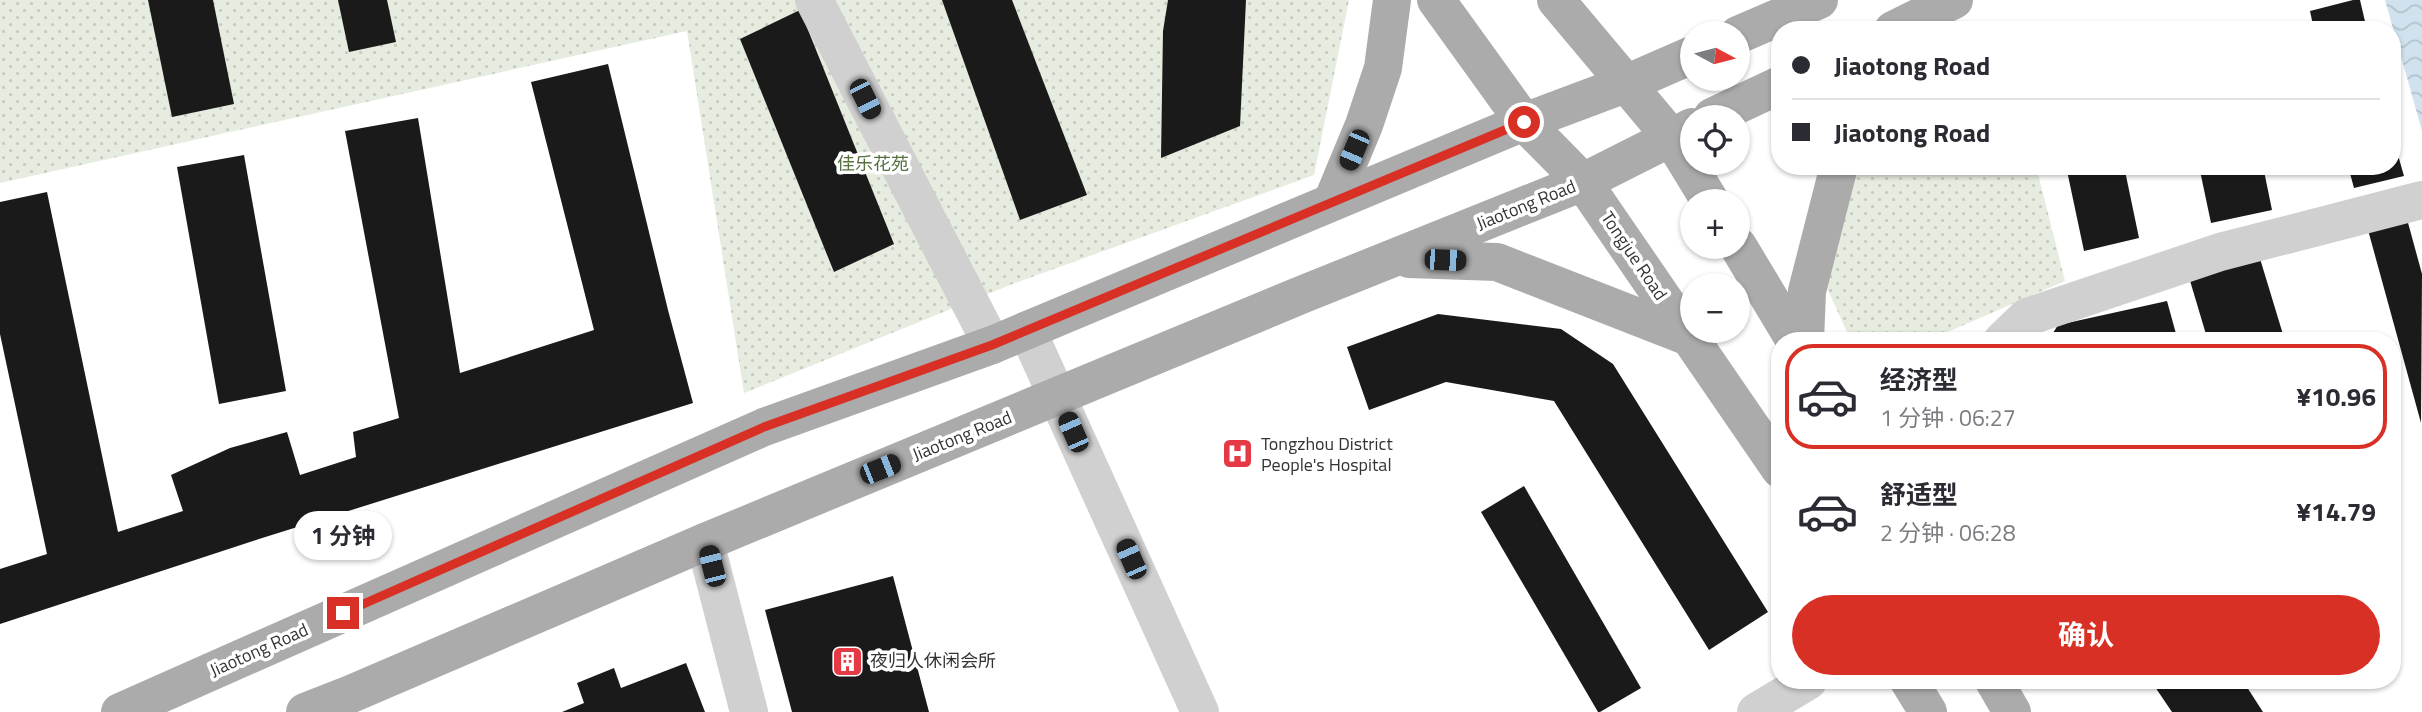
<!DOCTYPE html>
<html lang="zh">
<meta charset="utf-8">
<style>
body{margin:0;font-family:"Titillium Web","Noto Sans SC",sans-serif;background:#f7f7f7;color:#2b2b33;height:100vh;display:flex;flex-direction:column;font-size:26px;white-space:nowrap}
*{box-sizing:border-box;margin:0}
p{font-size:23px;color:#7c7c81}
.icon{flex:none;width:38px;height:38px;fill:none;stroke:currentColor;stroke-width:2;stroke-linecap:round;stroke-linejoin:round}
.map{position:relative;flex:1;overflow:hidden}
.drawer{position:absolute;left:1771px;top:332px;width:630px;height:357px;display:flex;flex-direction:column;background:#fff;border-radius:28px;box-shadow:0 2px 5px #0004}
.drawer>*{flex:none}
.top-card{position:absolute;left:1771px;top:21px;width:630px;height:154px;border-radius:28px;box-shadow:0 2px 5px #0004;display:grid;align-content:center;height:154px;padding:0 21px;background:#fff}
.needle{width:46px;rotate:97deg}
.controls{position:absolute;left:1680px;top:21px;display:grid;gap:14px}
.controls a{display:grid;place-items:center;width:70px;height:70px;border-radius:50%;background:#fff;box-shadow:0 2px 5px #0004;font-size:35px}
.end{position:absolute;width:32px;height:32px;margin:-16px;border:9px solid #d93025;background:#fff;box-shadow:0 0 0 4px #fff}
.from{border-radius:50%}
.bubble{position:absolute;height:49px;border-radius:24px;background:#fff;box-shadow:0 2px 5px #0004;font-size:23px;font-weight:700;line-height:49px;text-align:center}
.car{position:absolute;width:21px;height:42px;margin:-21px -10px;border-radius:9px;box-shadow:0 0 5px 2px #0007;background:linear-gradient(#222 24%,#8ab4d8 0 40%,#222 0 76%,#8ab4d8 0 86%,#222 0)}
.top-card b{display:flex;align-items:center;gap:24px;height:66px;font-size:26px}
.top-card b+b{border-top:2px solid #e1e1e2}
.top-card i{width:18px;height:18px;background:#2b2b33}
ul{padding:12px 0 0;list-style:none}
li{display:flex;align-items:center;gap:21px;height:105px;margin:0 14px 10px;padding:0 7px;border:4px solid transparent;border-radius:28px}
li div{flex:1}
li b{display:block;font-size:26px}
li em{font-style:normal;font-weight:700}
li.selected{border-color:#d93025}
li>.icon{width:63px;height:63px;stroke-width:1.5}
.action{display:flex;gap:14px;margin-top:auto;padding:14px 21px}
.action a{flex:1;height:80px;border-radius:42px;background:#d93025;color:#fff;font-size:28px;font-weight:700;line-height:80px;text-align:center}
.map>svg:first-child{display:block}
.park{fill:url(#park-dots)}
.water{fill:url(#water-waves)}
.building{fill:#1a1a1a}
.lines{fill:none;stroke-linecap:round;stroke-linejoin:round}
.minor{stroke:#d0d0d0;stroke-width:38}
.major{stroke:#ababab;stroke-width:38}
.route{stroke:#d93025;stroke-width:9}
.labels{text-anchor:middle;stroke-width:7;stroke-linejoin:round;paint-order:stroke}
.park-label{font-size:18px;fill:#56703f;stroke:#fff}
.street-label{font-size:18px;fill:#333;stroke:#fff}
.poi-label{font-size:18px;fill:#333;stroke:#fff;text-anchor:start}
</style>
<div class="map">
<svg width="2422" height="712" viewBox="0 0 2422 712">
<defs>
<pattern id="park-dots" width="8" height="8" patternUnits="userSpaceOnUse" patternTransform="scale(1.75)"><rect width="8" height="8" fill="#e6ecdf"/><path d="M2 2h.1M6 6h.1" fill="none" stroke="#c6cbc0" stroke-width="1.8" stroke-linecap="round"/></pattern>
<pattern id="water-waves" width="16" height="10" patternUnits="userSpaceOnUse" patternTransform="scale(1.75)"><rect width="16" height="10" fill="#cfe2ee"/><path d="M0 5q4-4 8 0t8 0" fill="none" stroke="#b2c2cd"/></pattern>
</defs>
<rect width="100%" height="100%" fill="#fff"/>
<!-- park -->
<g class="park">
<polygon points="0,0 1349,0 1314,175 1015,283 744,393 687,31 0,183"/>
<polygon points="1838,166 2036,166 2065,281 1927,341 1851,341 1813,257"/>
</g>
<!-- water -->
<polygon class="water" points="2385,0 2422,0 2422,131"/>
<!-- building -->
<g class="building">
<polygon points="148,0 213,0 234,104 172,117"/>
<polygon points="338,0 387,0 396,42 349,52"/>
<polygon points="942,0 1012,0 1087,195 1020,220"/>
<polygon points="1168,0 1246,0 1240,126 1161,158 1163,31"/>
<polygon points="2353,0 2360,0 2367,30 2314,30 2310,11"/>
<polygon points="800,10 894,244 834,272 740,39"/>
<polygon points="608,64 668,310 693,403 259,539 0,624 0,569 47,554 0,334 0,202 47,192 118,532 183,511 171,475 230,448 287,432 300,475 356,457 353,432 399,418 345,131 418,118 460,373 594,330 531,82"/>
<polygon points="2392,134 2404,176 2354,188 2348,166 2392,166"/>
<polygon points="244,155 286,391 219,404 177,167"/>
<polygon points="2066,166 2124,166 2139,238 2084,251"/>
<polygon points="2199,166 2263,166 2272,210 2211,223"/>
<polygon points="2404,208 2422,274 2421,423 2365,219"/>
<polygon points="2258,252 2285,341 2208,341 2188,274"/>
<polygon points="2167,301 2178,341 2048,341 2058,325"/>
<polygon points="1438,314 1561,329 1613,364 1768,612 1709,650 1554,401 1446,382 1369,410 1347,347"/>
<polygon points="1524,486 1641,688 1600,712 1598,712 1481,512"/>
<polygon points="893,576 929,712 792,712 765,610"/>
<polygon points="686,663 705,712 562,712 584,703 577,683 614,668 621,688"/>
<polygon points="2151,681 2243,681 2263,712 2172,712"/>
</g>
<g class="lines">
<!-- minor -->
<g class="minor">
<polyline points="814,0 992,345"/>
<polyline points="1027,330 1200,712"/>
<polyline points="2002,341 2027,317 2220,252 2422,200"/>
<polyline points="705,542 749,712"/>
<polyline points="1756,712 1808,681"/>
</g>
<!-- major -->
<g class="major">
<polyline points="1436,0 1524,122 1583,182 1780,469"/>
<polyline points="1556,0 1671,137 1710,201"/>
<polyline points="1893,30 1954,0"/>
<polyline points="1738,35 1819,0"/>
<polyline points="1712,117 1780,85"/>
<polyline points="1332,202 1364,125 1383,68 1392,0"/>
<polyline points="1738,246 1795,341"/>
<polyline points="1409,259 1497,262 1689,337"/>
<polyline points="1805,341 1807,291 1839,166"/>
<polyline points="1909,681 1928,712"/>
<polyline points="1994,681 2012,712"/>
<polyline points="120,712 764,427 992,345 1524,122 1628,83 1692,55"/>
<polyline points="305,712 351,694 705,542 1306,293 1583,182 1692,127"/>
</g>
</g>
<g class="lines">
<!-- route -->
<polyline class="route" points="343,613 764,427 992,345 1524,122"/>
</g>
<!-- icons -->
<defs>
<symbol id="hospital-square" viewBox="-11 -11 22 22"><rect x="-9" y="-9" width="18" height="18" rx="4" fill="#e63946" stroke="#fff"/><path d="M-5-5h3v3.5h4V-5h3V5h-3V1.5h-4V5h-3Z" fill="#fff"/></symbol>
<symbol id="building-square" viewBox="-11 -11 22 22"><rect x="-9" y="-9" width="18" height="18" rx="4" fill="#e63946" stroke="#fff"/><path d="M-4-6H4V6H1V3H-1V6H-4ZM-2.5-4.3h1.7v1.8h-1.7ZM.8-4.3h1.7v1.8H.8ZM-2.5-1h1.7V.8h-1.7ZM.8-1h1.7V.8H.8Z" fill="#fff"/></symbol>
</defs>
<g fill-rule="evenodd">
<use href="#hospital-square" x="1220" y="436" width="35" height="35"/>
<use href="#building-square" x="830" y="644" width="35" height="35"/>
</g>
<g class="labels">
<!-- park labels -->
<g class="park-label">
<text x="873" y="170">佳乐花苑</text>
</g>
<!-- street labels -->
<g class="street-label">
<text transform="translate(1526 205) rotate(-22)" y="6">Jiaotong Road</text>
<text transform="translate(1634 256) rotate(56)" y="6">Tongjue Road</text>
<text transform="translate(962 436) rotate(-22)" y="6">Jiaotong Road</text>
<text transform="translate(259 650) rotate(-24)" y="6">Jiaotong Road</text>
</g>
<!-- poi labels -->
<g class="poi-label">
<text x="1261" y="450">Tongzhou District<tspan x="1261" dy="21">People's Hospital</tspan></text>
<text x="870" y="667">夜归人休闲会所</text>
</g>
</g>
</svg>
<div class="controls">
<a><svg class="needle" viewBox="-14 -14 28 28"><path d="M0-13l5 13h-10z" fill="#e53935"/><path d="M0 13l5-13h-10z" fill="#7c7c81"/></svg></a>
<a><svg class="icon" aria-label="locate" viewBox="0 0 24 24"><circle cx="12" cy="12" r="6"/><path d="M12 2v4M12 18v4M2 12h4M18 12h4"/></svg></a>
<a>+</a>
<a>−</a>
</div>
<i class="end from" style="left:1524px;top:122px"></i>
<i class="end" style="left:343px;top:613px"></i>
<div class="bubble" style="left:294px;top:511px;width:98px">1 分钟</div>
<i class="car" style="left:865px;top:99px;rotate:153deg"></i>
<i class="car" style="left:1354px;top:150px;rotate:203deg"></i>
<i class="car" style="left:1445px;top:260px;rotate:92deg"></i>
<i class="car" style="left:1073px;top:432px;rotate:336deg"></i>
<i class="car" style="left:880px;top:469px;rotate:68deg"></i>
<i class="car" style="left:1131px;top:559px;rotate:336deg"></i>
<i class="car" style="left:712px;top:566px;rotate:346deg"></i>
<div class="top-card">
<b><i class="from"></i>Jiaotong Road</b>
<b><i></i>Jiaotong Road</b>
</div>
<section class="drawer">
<ul>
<li class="selected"><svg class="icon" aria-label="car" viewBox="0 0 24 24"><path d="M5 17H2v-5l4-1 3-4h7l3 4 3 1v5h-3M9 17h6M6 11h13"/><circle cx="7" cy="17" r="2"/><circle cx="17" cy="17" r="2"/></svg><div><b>经济型</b><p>1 分钟 · 06:27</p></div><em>¥10.96</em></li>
<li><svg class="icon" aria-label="car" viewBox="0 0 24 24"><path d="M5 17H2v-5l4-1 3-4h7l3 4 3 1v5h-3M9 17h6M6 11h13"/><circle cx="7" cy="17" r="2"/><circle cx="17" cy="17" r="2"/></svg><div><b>舒适型</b><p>2 分钟 · 06:28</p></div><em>¥14.79</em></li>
</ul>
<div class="action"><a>确认</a></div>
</section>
</div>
